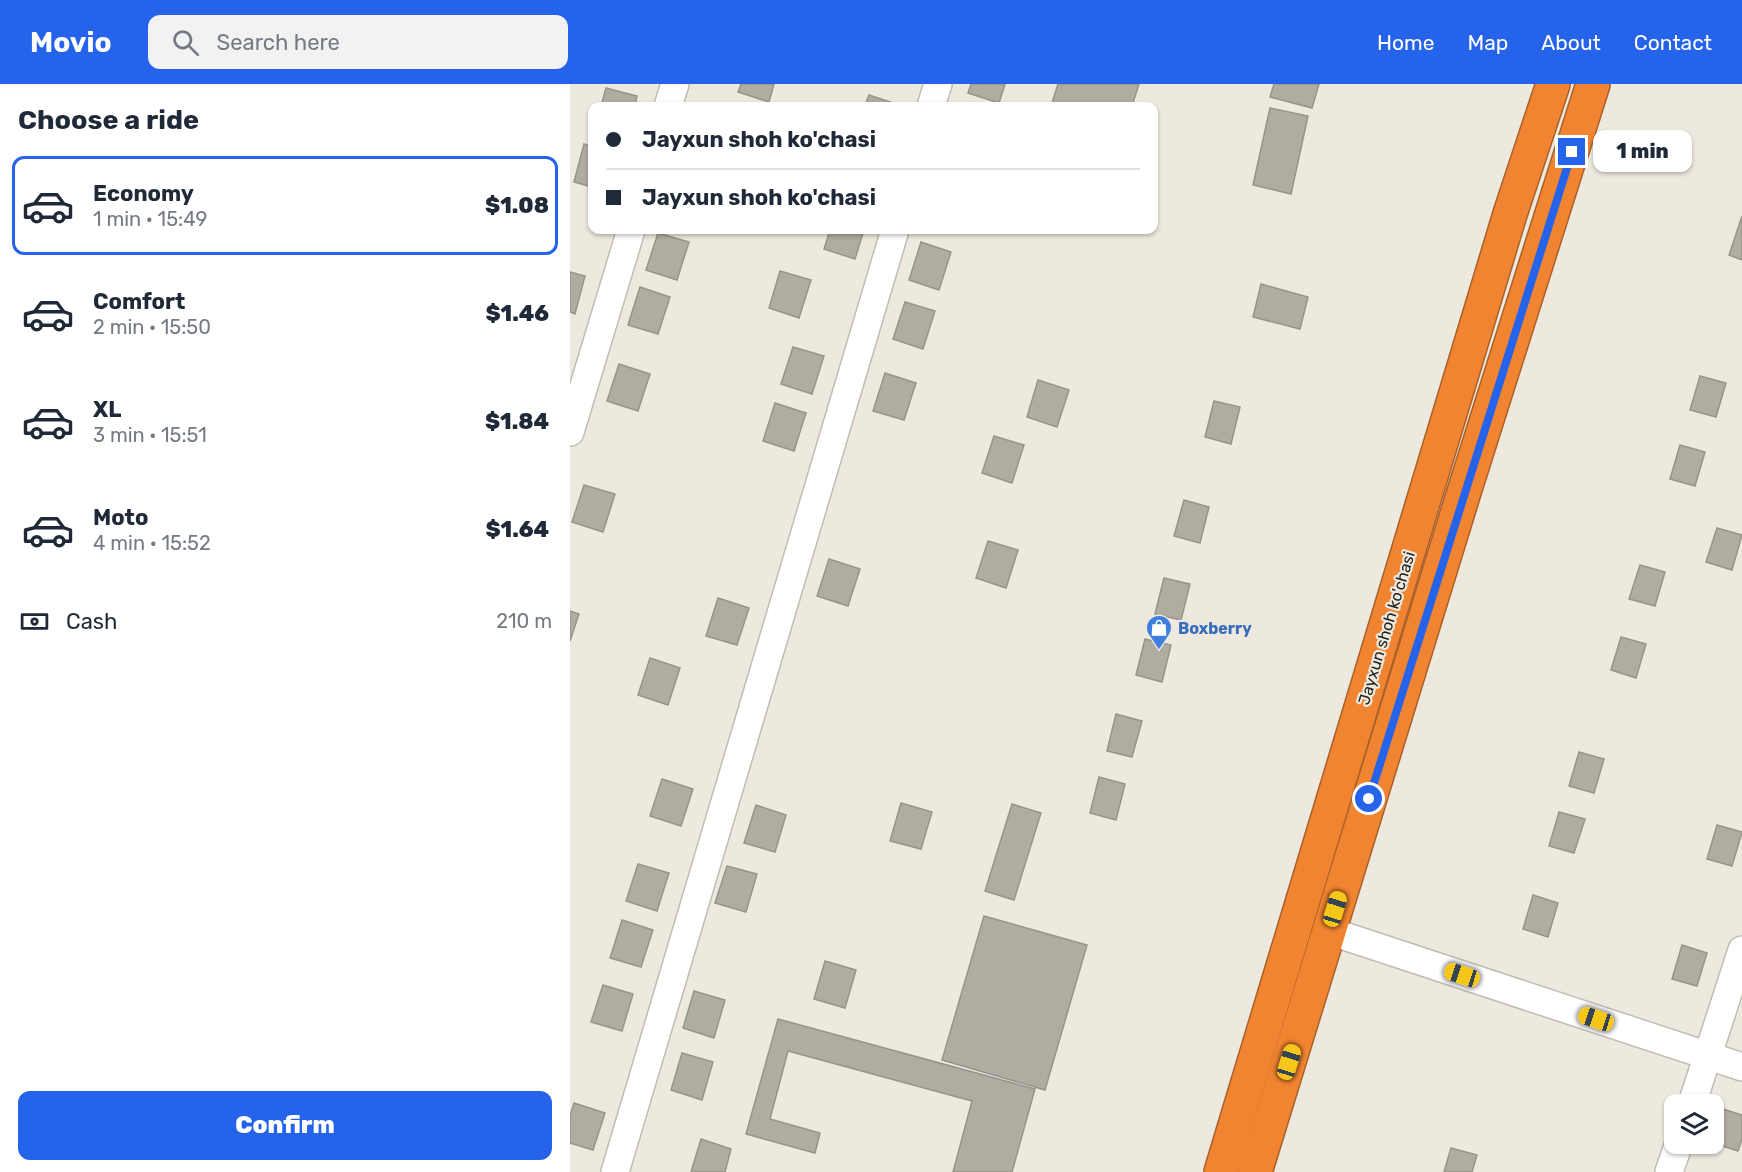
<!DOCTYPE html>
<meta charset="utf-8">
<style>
body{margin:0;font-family:Rubik,sans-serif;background:#f2f2f3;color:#1f2937;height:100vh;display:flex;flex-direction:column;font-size:22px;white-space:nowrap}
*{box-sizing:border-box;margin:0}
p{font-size:20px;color:#747a83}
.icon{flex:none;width:33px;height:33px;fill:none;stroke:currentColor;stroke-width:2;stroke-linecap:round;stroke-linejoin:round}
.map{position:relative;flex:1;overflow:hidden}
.details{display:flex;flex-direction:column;background:#fff;width:570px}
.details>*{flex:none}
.top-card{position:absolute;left:18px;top:18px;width:570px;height:132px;border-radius:12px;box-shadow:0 2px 4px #0004;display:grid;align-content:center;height:132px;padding:0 18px;background:#fff}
.fabs{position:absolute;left:1094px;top:1010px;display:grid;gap:12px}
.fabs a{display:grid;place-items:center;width:60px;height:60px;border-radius:12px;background:#fff;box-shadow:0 2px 4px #0004;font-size:30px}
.end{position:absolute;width:27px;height:27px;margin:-14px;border:8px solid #2563eb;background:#fff;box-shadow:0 0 0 3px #fff}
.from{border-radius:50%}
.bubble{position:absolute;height:42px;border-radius:12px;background:#fff;box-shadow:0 2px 4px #0004;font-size:20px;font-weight:800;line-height:42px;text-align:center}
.car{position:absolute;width:18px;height:36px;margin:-18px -9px;border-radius:8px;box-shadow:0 0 4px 2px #0007;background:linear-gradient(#f5c518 24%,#345 0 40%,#f5c518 0 76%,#345 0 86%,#f5c518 0)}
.top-card b{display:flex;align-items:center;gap:21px;height:57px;font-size:22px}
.top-card b+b{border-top:2px solid #e0e1e3}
.top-card i{width:15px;height:15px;background:#1f2937}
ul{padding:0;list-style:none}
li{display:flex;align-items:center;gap:18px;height:99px;margin:0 12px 9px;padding:0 6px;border:3px solid transparent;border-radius:12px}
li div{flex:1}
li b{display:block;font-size:22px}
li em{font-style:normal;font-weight:800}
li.selected{border-color:#2563eb}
li>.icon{width:54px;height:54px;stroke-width:1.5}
h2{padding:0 18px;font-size:27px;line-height:72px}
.pay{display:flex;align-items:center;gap:15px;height:66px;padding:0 18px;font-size:22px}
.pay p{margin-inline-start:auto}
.primary-button{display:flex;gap:12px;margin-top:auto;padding:12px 18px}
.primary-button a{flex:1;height:69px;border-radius:12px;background:#2563eb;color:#fff;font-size:24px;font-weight:800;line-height:69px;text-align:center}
header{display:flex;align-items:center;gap:36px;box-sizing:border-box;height:84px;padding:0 30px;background:#2563eb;color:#fff}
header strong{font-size:28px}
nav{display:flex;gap:33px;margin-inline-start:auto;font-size:21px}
.search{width:420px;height:54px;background:#f2f2f3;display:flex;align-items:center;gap:15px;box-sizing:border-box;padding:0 21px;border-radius:12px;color:#747a83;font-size:22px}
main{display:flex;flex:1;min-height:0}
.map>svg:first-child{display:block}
.building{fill:#b0aca2;stroke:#98948b;stroke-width:1.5}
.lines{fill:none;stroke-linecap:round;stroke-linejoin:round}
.minor-casing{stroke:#c1bdb3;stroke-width:30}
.highway-casing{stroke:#a9612a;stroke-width:36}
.minor{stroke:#fff;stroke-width:27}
.highway{stroke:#f18430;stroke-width:33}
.route{stroke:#2563eb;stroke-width:8}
.labels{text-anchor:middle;stroke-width:4.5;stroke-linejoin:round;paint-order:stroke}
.shop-label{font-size:16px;font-weight:bold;fill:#366cbe;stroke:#ede9df;text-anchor:start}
.street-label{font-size:16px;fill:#23211e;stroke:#ede9df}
</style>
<header>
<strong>Movio</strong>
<div class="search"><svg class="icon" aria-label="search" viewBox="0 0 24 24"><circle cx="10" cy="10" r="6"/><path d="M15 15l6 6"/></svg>Search here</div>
<nav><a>Home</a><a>Map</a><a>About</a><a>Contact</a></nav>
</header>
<main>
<section class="details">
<h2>Choose a ride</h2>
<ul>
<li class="selected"><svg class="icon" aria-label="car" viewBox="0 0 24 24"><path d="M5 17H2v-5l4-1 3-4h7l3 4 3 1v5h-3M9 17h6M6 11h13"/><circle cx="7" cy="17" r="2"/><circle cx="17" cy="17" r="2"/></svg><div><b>Economy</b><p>1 min · 15:49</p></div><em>$1.08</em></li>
<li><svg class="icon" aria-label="car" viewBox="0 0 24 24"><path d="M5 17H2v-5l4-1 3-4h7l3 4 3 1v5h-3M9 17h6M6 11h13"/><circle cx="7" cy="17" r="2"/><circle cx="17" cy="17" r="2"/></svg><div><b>Comfort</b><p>2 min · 15:50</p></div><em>$1.46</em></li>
<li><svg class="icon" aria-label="car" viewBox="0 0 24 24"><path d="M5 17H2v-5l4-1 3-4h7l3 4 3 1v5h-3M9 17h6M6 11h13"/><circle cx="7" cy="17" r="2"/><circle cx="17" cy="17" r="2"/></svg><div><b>XL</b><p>3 min · 15:51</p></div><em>$1.84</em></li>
<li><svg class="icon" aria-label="car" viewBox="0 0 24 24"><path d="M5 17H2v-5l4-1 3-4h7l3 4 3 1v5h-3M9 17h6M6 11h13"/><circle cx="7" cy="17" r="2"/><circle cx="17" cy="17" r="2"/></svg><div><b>Moto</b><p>4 min · 15:52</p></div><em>$1.64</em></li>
</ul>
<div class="pay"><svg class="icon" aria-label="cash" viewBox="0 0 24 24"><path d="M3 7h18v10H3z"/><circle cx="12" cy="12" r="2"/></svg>Cash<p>210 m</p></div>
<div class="primary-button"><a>Confirm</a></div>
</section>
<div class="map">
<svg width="1172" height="1088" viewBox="0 0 1172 1088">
<rect width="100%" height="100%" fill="#ede9df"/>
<!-- building -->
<g class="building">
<polygon points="171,0 204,0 199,18 168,8"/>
<polygon points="401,0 435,0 429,19 398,9"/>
<polygon points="488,0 569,0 562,22 481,22"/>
<polygon points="704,0 749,0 742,24 700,13"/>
<polygon points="36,4 67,12 65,22 31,22"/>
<polygon points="299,11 329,21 329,22 295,22"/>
<polygon points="700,24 738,32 721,110 683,101"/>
<polygon points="14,60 22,63 22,103 4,98"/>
<polygon points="1172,132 1172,176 1159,171"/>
<polygon points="260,146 294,146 285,175 254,165"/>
<polygon points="88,149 119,158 107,196 76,186"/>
<polygon points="351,158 381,168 369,206 339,196"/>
<polygon points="210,187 241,196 229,234 199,224"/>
<polygon points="0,188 15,192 5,230 0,228"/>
<polygon points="691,200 738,213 730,245 683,233"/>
<polygon points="70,203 100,213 88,250 58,241"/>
<polygon points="335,218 365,227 353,265 323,255"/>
<polygon points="223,263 254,272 242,310 211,300"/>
<polygon points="49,280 80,290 68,327 37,317"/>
<polygon points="315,289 346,299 334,336 303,327"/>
<polygon points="1130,292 1156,299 1146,333 1120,326"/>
<polygon points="468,296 499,306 487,343 457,333"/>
<polygon points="644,317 670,323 661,360 635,353"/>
<polygon points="205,319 236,329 224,367 193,357"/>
<polygon points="424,352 454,361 442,399 412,389"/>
<polygon points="1110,361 1135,368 1125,402 1100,395"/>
<polygon points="14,401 45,410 33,448 2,438"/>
<polygon points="614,416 639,423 630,459 604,452"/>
<polygon points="1147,444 1172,451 1162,486 1136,478"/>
<polygon points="418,457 448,466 436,504 406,494"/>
<polygon points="259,475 290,485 278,522 247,512"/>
<polygon points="1070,481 1095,488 1085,522 1059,515"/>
<polygon points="594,494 620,500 611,536 585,530"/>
<polygon points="148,514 179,524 167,561 136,552"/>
<polygon points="0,527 9,530 0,557"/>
<polygon points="1051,553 1076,560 1066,594 1041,586"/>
<polygon points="575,555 601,561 592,598 566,591"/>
<polygon points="80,574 110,584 98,621 68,611"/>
<polygon points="546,630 572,637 562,673 537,667"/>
<polygon points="1009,668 1034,675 1024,709 999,702"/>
<polygon points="529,693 555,700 546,736 520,729"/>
<polygon points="92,695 123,705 111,742 80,732"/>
<polygon points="331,719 362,728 351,765 320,757"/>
<polygon points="442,720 471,729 444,816 415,807"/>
<polygon points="186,721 216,731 205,768 174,759"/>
<polygon points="989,728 1015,735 1004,769 979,762"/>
<polygon points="1147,741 1172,748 1162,782 1137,775"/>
<polygon points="68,780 99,789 87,827 56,817"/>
<polygon points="157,782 187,790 176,828 145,819"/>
<polygon points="963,811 988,819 978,853 953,845"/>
<polygon points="414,832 517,861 475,1006 372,976"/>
<polygon points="52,836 83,846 71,883 40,874"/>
<polygon points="1112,861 1137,869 1127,902 1102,895"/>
<polygon points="255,877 286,886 275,924 244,915"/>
<polygon points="33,901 63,910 52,947 21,938"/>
<polygon points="124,907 155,916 144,954 113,944"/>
<polygon points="208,935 465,1005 442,1088 383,1088 402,1017 218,967 200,1035 250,1049 245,1069 176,1050"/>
<polygon points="112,969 143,978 132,1016 101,1006"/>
<polygon points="4,1019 35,1029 23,1066 0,1059 0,1032"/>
<polygon points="1153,1025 1172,1031 1172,1055 1168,1067 1143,1059"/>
<polygon points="131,1055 161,1065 155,1088 121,1088"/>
<polygon points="881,1064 907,1071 902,1088 874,1088"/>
</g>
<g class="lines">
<defs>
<g id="minor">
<polyline points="98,22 105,0"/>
<polyline points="361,22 368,0"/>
<polyline points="0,348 61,146"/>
<polyline points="759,847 1172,983"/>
<polyline points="1122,1020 1172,866"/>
<polyline points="45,1088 325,146"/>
<polyline points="1099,1088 1109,1059"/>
</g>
<g id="highway">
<polyline points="651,1088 940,130 983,0"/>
<polyline points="685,1088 894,408 1023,0"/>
</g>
</defs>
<!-- minor casing -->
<use href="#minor" class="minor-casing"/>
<!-- highway casing -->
<use href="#highway" class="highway-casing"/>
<!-- minor -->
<use href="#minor" class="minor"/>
<!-- highway -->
<use href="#highway" class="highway"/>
</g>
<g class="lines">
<!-- route -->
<polyline class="route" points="799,715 1002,68"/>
</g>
<!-- icons -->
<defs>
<symbol id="shop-pin" viewBox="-11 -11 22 30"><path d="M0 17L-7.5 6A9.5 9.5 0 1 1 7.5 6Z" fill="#3f7fe0" stroke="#ede9df"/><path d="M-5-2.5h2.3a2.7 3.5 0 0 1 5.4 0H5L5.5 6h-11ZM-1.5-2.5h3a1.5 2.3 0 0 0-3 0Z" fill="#fff"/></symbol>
</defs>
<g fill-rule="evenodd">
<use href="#shop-pin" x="574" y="529" width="30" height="40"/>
</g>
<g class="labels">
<!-- shop labels -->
<g class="shop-label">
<text x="608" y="550">Boxberry</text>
</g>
<!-- street labels -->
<g class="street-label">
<text transform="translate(816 544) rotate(-73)" y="6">Jayxun shoh ko'chasi</text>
</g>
</g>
</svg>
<div class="fabs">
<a><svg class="icon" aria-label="layers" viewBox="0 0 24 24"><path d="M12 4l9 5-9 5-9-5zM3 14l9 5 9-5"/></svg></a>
</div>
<i class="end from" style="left:799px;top:715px"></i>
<i class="end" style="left:1002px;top:68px"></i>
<div class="bubble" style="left:1023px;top:46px;width:99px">1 min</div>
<i class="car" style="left:765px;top:825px;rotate:17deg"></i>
<i class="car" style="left:892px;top:891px;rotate:288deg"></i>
<i class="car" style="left:1026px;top:935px;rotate:288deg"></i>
<i class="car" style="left:719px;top:978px;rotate:17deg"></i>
<div class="top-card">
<b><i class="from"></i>Jayxun shoh ko'chasi</b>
<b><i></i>Jayxun shoh ko'chasi</b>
</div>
</div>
</main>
